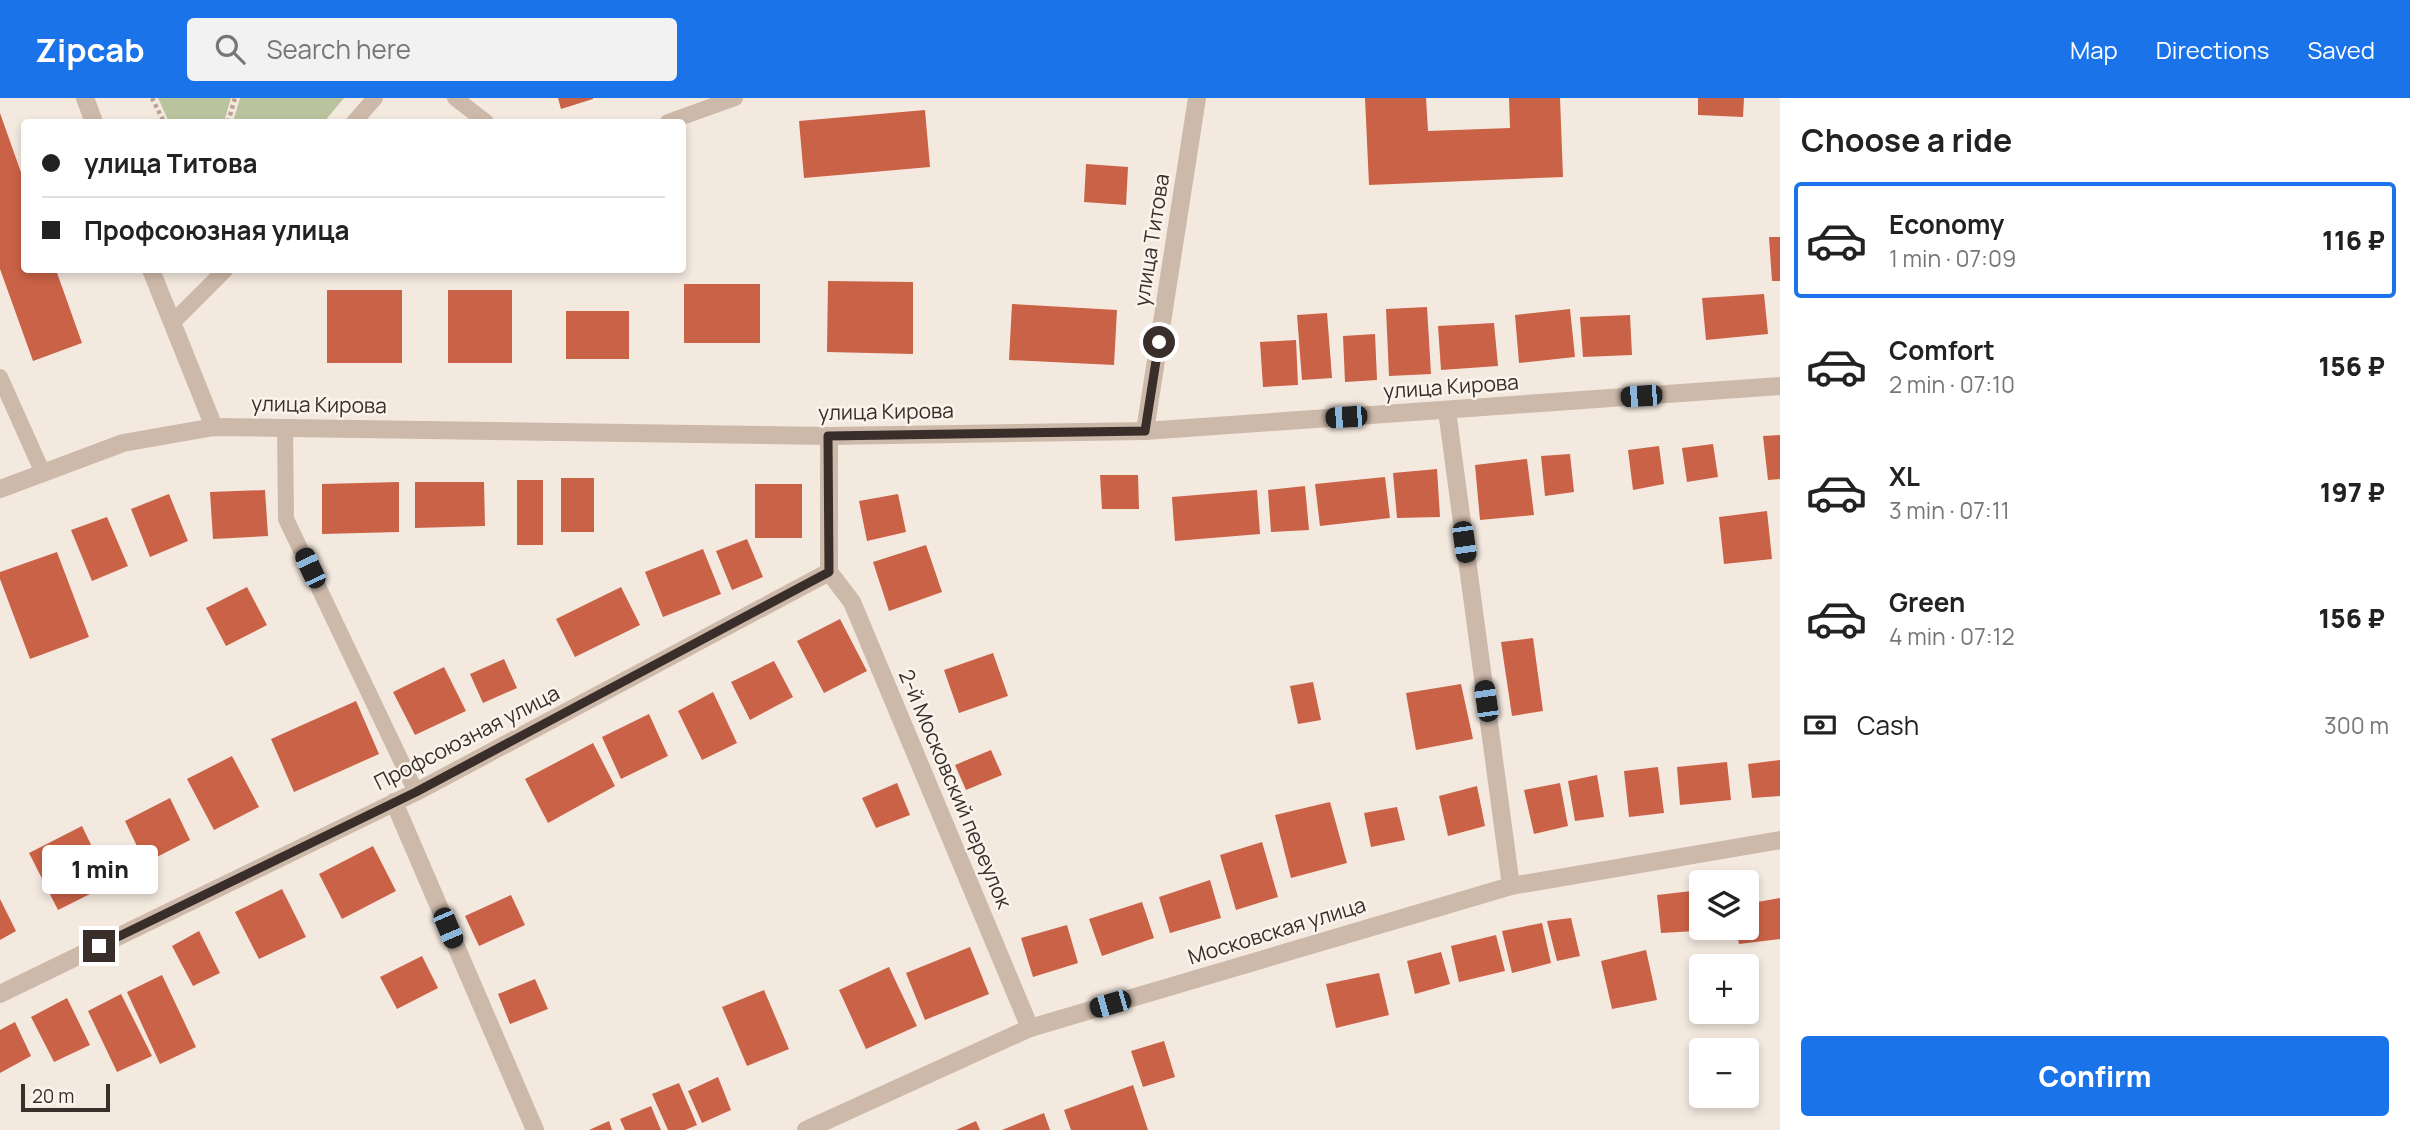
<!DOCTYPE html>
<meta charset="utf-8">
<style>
body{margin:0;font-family:Manrope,sans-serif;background:#f2f2f2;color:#222;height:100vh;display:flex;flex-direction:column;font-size:26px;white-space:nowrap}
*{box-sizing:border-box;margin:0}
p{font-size:23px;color:#767676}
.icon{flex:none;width:38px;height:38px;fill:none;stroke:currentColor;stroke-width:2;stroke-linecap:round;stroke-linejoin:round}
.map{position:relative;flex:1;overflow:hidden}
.details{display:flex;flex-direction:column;background:#fff;width:630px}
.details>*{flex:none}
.top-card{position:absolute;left:21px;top:21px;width:665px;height:154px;border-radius:7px;box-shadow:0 4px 10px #0003;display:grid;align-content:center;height:154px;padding:0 21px;background:#fff}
.controls{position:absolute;left:1689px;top:772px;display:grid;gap:14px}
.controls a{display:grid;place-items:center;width:70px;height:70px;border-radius:7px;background:#fff;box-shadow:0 4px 10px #0003;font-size:35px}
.scale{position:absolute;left:21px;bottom:18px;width:89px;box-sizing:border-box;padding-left:7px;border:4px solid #3a2e2a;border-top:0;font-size:19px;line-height:24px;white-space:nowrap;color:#3a2e2a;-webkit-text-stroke:5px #fbf4ec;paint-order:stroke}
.end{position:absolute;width:32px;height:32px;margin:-16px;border:9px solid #3a2e2a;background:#fff;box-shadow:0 0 0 4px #fff}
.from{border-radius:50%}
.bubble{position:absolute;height:49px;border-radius:7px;background:#fff;box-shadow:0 4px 10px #0003;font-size:23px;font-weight:800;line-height:49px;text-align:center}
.car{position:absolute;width:21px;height:42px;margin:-21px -10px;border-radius:9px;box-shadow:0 0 5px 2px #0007;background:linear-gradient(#222 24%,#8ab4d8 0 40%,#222 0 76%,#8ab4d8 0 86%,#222 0)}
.top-card b{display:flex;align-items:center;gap:24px;height:66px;font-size:26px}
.top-card b+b{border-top:2px solid #e0e0e0}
.top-card i{width:18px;height:18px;background:#222}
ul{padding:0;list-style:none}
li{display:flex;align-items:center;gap:21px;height:116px;margin:0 14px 10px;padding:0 7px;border:4px solid transparent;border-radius:7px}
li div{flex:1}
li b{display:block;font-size:26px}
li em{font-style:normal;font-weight:800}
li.selected{border-color:#1a73e8}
li>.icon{width:63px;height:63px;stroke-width:1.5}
h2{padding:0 21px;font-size:32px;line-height:84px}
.pay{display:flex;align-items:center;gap:18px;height:77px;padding:0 21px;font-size:26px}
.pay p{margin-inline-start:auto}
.primary-button{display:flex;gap:14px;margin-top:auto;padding:14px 21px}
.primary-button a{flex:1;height:80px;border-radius:7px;background:#1a73e8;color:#fff;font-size:28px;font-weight:800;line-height:80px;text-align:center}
header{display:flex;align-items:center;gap:42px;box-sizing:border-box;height:98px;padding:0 35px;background:#1a73e8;color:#fff}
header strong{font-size:33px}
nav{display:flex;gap:38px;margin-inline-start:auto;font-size:24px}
.search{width:490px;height:63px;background:#f2f2f2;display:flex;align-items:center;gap:18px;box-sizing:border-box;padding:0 24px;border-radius:7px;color:#767676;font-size:26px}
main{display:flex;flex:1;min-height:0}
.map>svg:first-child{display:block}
.green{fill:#b9c49e}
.building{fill:#ca6247}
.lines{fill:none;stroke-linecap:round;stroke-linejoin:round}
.path{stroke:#b9a394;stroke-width:4.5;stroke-dasharray:3.5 3.5;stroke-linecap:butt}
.service{stroke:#cdb9aa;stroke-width:16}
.minor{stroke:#cdb9aa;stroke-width:18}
.tertiary{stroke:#cdb9aa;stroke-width:18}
.route{stroke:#3a2e2a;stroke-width:9}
.labels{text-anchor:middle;stroke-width:5;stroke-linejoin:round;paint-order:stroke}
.street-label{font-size:21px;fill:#3a2e2a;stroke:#fbf4ec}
</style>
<header>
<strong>Zipcab</strong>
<div class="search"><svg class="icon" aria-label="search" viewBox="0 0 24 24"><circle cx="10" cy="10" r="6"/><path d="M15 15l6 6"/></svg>Search here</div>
<nav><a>Map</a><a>Directions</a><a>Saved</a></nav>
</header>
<main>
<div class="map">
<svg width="1780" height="1032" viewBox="0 0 1780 1032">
<rect width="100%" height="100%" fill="#f4e9df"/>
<!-- green -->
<g class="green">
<polygon points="158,0 231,0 224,24 169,24"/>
<polygon points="240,0 344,0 324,24 233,24"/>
</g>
<!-- building -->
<g class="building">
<polygon points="558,0 593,0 593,1 561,11"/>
<polygon points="1365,0 1426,0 1428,33 1510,30 1509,0 1560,0 1563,79 1369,87"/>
<polygon points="1698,0 1744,0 1743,19 1698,17"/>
<polygon points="925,12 930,69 804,80 799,23"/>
<polygon points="0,15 24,83 24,172 56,172 82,245 33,263 0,171"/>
<polygon points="1086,66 1128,69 1126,107 1084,104"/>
<polygon points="1769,139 1780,139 1780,183 1772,183"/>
<polygon points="828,183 913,184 913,256 827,254"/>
<rect x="684" y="186" width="76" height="59"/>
<rect x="327" y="192" width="75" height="73"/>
<rect x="448" y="192" width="64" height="73"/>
<polygon points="1764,196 1768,236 1706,242 1702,200"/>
<polygon points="1012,206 1117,212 1114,267 1009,262"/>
<polygon points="1427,209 1431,276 1389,278 1386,211"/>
<polygon points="1570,211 1575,259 1519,265 1515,217"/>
<rect x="566" y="213" width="63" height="48"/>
<polygon points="1327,215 1332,280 1302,282 1297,217"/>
<polygon points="1630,217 1632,257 1583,259 1580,219"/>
<polygon points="1494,225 1498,268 1441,272 1438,228"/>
<polygon points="1375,236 1377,282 1345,284 1343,238"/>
<polygon points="1296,242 1298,287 1263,289 1260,244"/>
<polygon points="1780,337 1780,381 1768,382 1763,338"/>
<polygon points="1713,346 1718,379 1687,384 1682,350"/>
<polygon points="1659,348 1664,386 1633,392 1628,352"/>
<polygon points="1570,356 1574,394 1545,398 1541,358"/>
<polygon points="1527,361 1534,417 1480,422 1475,367"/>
<polygon points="1437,371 1440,419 1397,420 1393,375"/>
<polygon points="1100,377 1138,377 1139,411 1102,411"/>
<polygon points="1385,379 1390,420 1320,428 1315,386"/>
<rect x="561" y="380" width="33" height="54"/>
<rect x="517" y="382" width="26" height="65"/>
<polygon points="399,384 399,434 322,436 322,386"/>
<polygon points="415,384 484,384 485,428 415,430"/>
<rect x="755" y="386" width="47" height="54"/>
<polygon points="1305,388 1309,432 1271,434 1268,392"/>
<polygon points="265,392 268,438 213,441 210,394"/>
<polygon points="1257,392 1260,436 1175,443 1172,399"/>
<polygon points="169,396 188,443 150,459 131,411"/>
<polygon points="898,396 906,434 867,443 859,403"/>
<polygon points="1767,413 1772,461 1724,466 1719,419"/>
<polygon points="107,419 128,468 92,483 71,432"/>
<polygon points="747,441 763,479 732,492 716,453"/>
<polygon points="926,447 942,494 889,513 873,464"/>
<polygon points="703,451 721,496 663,519 645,474"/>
<polygon points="57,454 89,539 30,561 0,481 0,474"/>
<polygon points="247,489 267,527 226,548 206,510"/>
<polygon points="621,489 640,527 575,559 556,521"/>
<polygon points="840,521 867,573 824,595 797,543"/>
<polygon points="1533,540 1543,613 1512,618 1501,544"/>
<polygon points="993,555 1008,598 959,615 944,572"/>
<polygon points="504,561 517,590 483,605 470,576"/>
<polygon points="774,563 793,599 750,622 731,584"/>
<polygon points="444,569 466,613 415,637 393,594"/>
<polygon points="1313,584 1321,622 1298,626 1290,588"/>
<polygon points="1461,586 1473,641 1416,652 1406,595"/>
<polygon points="713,594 737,645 702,662 678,613"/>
<polygon points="356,603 379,656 294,694 271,641"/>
<polygon points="649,616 668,658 621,681 602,639"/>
<polygon points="593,645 615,688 548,725 525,681"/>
<polygon points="991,652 1002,677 966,692 955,667"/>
<polygon points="232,658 259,709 214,732 187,681"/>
<polygon points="1780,662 1780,698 1752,700 1748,666"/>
<polygon points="1727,664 1731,702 1680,707 1677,669"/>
<polygon points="1658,669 1664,715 1629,719 1624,673"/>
<polygon points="1597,677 1604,719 1575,723 1568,683"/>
<polygon points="897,685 910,717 876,730 862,700"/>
<polygon points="1560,685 1568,728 1534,736 1524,692"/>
<polygon points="1477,688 1485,728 1448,738 1439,698"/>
<polygon points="170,700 190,742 145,765 125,723"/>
<polygon points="1330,704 1347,765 1291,780 1275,717"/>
<polygon points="1397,709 1405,742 1371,749 1364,715"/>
<polygon points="82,728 110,786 58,812 29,755"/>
<polygon points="1262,744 1278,799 1236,812 1220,757"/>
<polygon points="373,748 396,793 342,821 319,776"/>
<polygon points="1210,782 1221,820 1170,835 1159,799"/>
<polygon points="282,791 306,839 259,861 235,814"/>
<polygon points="1692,793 1696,833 1661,835 1657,797"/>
<polygon points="511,797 525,827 479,848 465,818"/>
<polygon points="1780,800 1780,841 1739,846 1736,830 1746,830 1746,806"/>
<polygon points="0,801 16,833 0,842"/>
<polygon points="1142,804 1154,840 1102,858 1089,821"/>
<polygon points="1571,820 1580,858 1557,863 1547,823"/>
<polygon points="1542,825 1551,865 1512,875 1502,833"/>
<polygon points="1067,827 1078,865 1033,879 1021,840"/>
<polygon points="199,833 220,875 193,888 172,848"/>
<polygon points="1496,837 1505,873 1459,884 1451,848"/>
<polygon points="970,849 989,896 925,922 906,875"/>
<polygon points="1646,852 1657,902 1612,911 1601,863"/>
<polygon points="1441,854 1450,886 1415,896 1407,863"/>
<polygon points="422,858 438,890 397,911 380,879"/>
<polygon points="889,869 917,928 866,951 839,892"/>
<polygon points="1379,875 1389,917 1336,930 1326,886"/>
<polygon points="162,877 196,949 160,966 127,894"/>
<polygon points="535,881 548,911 510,926 498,896"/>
<polygon points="764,892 789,951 747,968 722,909"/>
<polygon points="121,896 152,958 117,974 88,913"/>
<polygon points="67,900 90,947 54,964 31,919"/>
<polygon points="15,924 31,958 0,975 0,932"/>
<polygon points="1164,943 1175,979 1143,989 1131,953"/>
<polygon points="718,979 731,1012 702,1025 688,993"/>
<polygon points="679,985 697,1027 685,1032 668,1032 652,996"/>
<polygon points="1133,987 1148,1032 1071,1032 1064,1012"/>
<polygon points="651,1008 661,1032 625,1032 620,1021"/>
<polygon points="1044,1015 1050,1032 1002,1032"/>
<polygon points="609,1023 612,1032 589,1032"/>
<polygon points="976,1023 980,1032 956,1032"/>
</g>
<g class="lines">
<!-- path -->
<g class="path">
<polyline points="152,0 164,24"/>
<polyline points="228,24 235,0"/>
</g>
<!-- service -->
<g class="service">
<polyline points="455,0 486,24"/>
<polyline points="354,24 375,0"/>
<polyline points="668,24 735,0"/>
<polyline points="172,225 225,172"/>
<polyline points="0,279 43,375"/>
<polyline points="285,329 286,421 416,694"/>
</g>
<!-- minor -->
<g class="minor">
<polyline points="85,0 94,24"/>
<polyline points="151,172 214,329"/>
<polyline points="1447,313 1511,788"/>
<polyline points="1145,333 1197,0"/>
<polyline points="829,474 852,504 1030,930"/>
<polyline points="394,704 535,1032"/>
<polyline points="0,896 416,694 829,474 829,338"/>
<polyline points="806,1032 1030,930 1511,788 1780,742"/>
</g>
<!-- tertiary -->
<polyline class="tertiary" points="0,391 123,345 214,329 829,338 1145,333 1780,288"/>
</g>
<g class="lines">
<!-- route -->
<polyline class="route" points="99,848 416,694 829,474 828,338 1145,333 1159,244"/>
</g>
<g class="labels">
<!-- street labels -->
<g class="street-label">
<text transform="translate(1152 142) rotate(-81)" y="7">улица Титова</text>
<text transform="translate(1451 289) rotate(-4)" y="7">улица Кирова</text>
<text transform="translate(319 307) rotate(1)" y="7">улица Кирова</text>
<text transform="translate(886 314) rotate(-1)" y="7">улица Кирова</text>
<text transform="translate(467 640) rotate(-27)" y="7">Профсоюзная улица</text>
<text transform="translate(955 691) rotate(67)" y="7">2-й Московский переулок</text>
<text transform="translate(1277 833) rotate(-17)" y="7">Московская улица</text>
</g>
</g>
</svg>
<div class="controls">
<a><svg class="icon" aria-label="layers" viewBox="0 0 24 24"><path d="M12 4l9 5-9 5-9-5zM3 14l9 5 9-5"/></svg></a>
<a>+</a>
<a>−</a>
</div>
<div class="scale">20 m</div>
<i class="end from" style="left:1159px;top:244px"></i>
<i class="end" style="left:99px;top:848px"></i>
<div class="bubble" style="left:42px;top:747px;width:116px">1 min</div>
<i class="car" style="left:1641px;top:298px;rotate:266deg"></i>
<i class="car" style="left:1346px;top:319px;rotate:266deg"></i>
<i class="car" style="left:1464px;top:444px;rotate:172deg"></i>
<i class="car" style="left:310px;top:470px;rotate:335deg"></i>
<i class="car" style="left:1486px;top:603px;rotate:352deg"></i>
<i class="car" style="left:448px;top:830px;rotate:157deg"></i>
<i class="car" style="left:1110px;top:906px;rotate:254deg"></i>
<div class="top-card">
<b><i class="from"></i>улица Титова</b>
<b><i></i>Профсоюзная улица</b>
</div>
</div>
<section class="details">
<h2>Choose a ride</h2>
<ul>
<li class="selected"><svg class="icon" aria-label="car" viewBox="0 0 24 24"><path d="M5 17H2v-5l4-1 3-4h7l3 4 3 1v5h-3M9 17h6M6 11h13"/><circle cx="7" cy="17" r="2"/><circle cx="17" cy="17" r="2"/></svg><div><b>Economy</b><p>1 min · 07:09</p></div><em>116 ₽</em></li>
<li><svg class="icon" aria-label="car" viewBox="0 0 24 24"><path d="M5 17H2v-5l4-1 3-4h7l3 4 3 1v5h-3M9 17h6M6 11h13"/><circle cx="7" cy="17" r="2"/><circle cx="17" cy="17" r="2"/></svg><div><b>Comfort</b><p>2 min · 07:10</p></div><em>156 ₽</em></li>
<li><svg class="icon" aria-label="car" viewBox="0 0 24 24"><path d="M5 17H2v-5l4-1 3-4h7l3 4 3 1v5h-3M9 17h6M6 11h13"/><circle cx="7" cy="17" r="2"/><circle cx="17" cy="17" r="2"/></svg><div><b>XL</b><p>3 min · 07:11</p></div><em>197 ₽</em></li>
<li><svg class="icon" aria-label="car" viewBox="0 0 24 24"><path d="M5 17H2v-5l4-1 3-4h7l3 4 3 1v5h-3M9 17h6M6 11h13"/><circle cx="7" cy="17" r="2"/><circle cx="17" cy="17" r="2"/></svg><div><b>Green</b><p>4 min · 07:12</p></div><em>156 ₽</em></li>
</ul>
<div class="pay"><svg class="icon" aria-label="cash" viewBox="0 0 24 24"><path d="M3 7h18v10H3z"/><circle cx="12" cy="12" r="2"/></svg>Cash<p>300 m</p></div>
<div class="primary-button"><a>Confirm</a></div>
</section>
</main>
